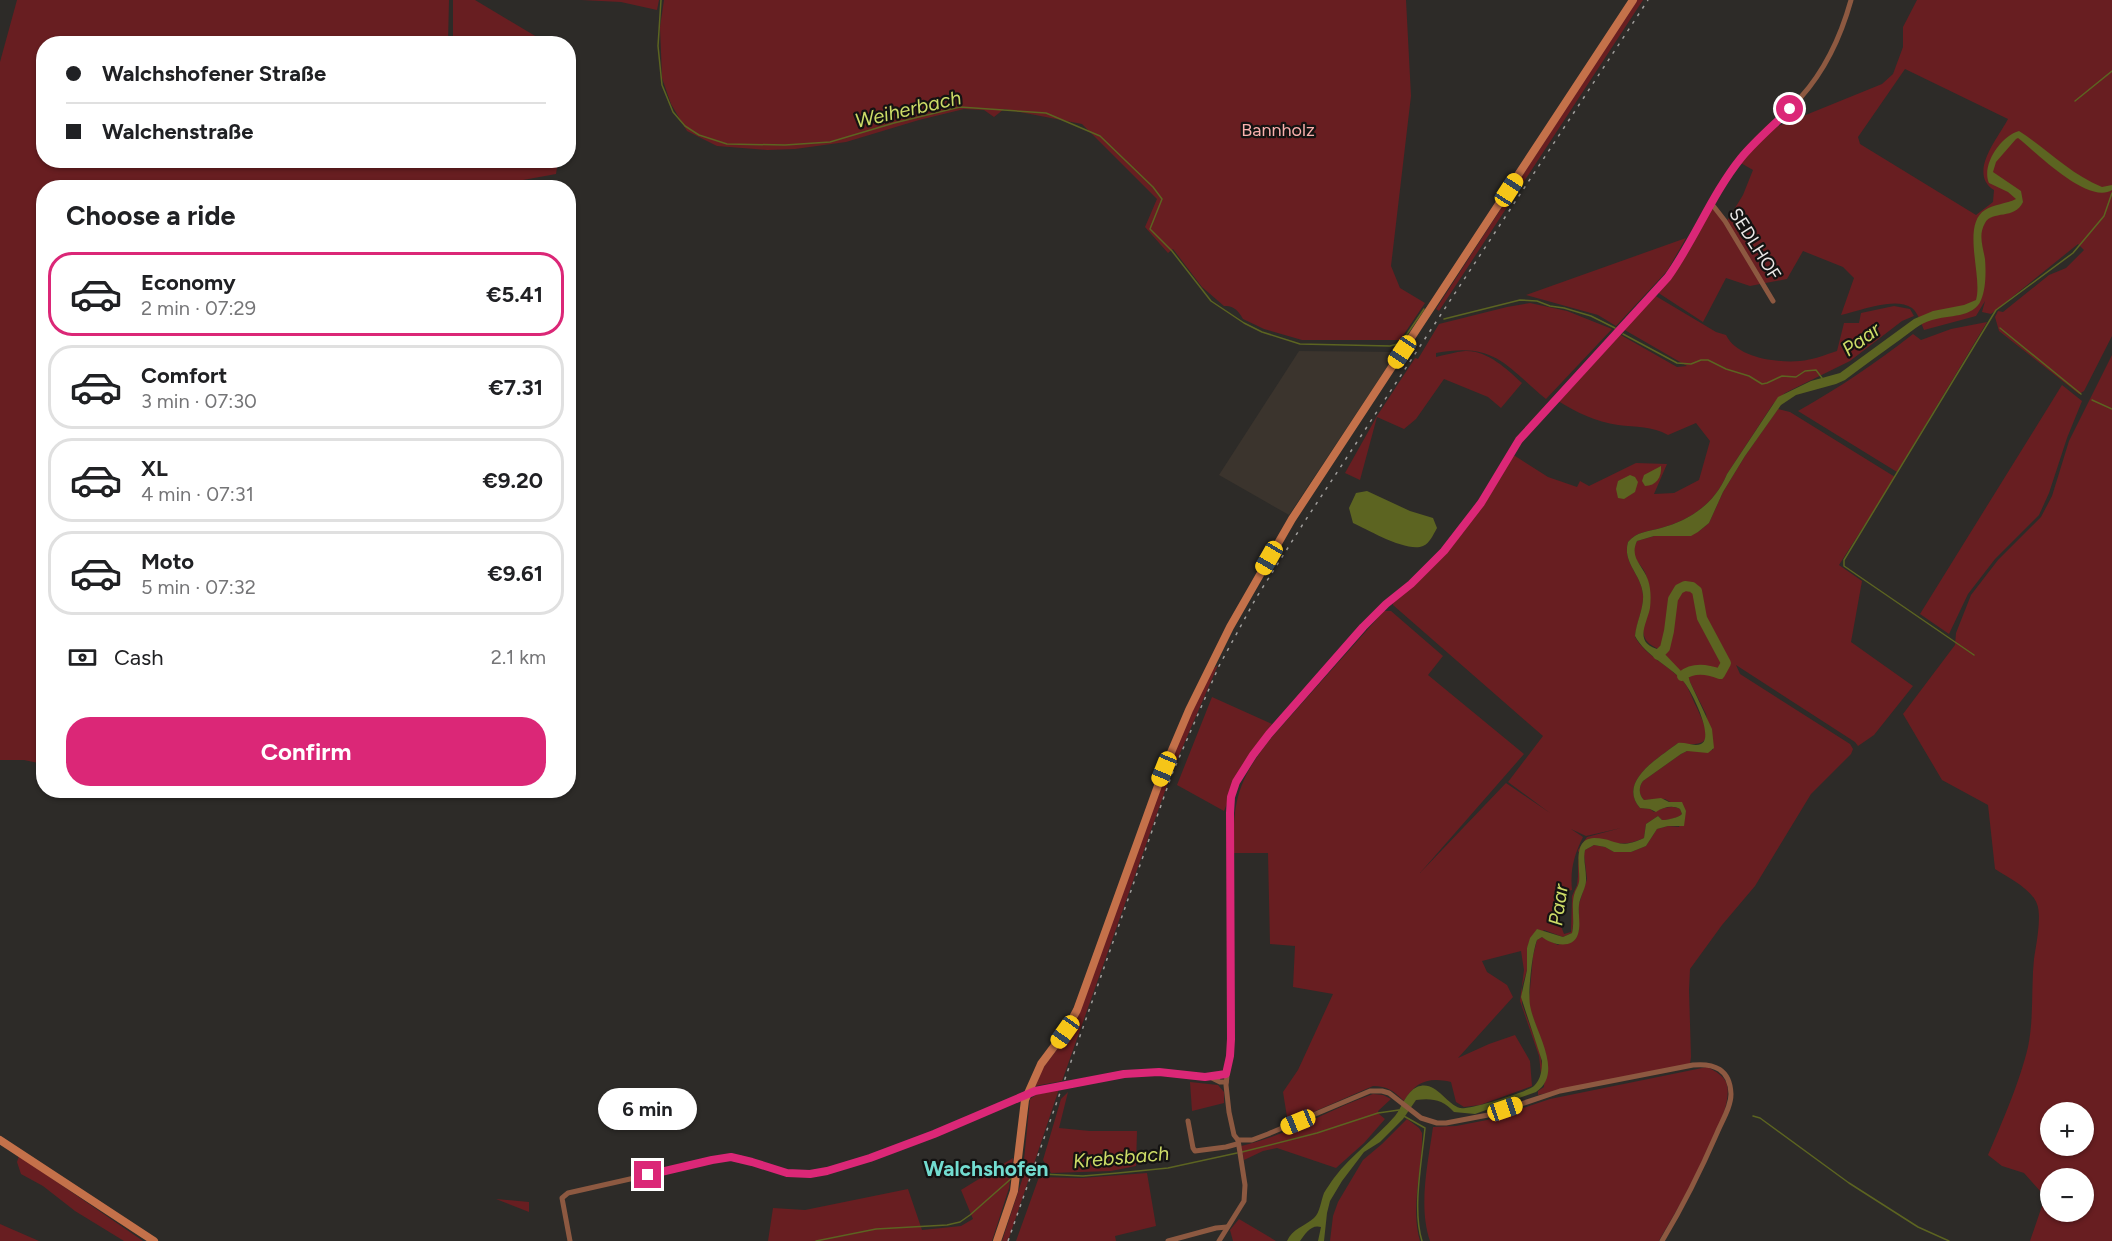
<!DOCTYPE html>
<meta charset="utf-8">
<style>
body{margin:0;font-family:Figtree,sans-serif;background:#f6f6f6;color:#202124;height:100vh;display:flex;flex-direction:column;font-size:22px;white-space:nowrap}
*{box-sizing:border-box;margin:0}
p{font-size:20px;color:#757577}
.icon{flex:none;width:33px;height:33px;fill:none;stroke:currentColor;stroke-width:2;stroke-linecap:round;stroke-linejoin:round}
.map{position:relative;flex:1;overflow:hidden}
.sheet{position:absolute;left:36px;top:180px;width:540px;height:618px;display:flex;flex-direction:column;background:#fff;border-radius:24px;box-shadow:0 2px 4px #0004}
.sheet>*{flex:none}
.top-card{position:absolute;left:36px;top:36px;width:540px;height:132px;border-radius:24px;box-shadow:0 2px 4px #0004;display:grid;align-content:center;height:132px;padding:0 30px;background:#fff}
.tools{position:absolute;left:2040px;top:1102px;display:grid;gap:12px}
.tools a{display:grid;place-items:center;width:54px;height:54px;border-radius:50%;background:#fff;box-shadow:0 2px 4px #0004;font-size:30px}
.end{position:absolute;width:27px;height:27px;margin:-14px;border:8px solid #db2777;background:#fff;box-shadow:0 0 0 3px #fff}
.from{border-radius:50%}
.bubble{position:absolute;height:42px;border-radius:21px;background:#fff;box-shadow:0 2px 4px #0004;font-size:20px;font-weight:700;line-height:42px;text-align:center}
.car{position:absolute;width:18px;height:36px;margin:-18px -9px;border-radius:8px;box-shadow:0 0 4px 2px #0007;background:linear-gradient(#f5c518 24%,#345 0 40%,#f5c518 0 76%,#345 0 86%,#f5c518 0)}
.top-card b{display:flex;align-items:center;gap:21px;height:57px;font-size:22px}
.top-card b+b{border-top:2px solid #e0e0e0}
.top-card i{width:15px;height:15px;background:#202124}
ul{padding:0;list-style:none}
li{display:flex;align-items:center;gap:18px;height:84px;margin:0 12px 9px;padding:0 18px;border:3px solid #e0e0e0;border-radius:24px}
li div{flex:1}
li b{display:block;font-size:22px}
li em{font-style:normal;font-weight:700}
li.active{border-color:#db2777}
li>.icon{width:54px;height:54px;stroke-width:1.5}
h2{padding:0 30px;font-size:27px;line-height:72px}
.pay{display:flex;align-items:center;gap:15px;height:66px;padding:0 30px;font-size:22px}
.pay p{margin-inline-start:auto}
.action{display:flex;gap:12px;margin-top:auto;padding:12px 30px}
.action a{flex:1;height:69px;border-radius:24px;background:#db2777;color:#fff;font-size:24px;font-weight:700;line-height:69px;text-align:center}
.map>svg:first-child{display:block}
.built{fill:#3b342d}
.green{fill:#681e21;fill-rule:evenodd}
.water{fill:#5c6421}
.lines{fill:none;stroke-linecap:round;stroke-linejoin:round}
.stream{stroke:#5c6421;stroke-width:1.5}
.river{stroke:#5c6421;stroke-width:10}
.street{stroke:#8d5941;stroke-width:5}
.secondary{stroke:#c4714a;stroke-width:8}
.rail{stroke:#a09e9c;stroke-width:1.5;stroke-dasharray:3 6;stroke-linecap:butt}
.route{stroke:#db2777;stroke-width:8}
.labels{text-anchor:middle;stroke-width:4.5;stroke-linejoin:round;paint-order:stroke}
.park-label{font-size:18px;fill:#f9b0ad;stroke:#141312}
.street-label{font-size:18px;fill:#eae8e7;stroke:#141312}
.water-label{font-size:20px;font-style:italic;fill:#cddc67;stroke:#141312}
.quarter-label{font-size:21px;font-weight:bold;fill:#72dcd0;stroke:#141312}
</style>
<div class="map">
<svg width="2112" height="1241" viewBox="0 0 2112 1241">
<rect width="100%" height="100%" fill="#2d2b28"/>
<!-- built -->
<polygon class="built" points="1299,351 1397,352 1289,515 1219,475"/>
<!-- green -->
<g class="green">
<polygon points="17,0 449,0 448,43 44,44 44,160 558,161 556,174 480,188 44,188 43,764 24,760 0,760 0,62"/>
<polygon points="453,0 475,0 547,43 453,43"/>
<polygon points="581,0 659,0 657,10 621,2"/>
<path d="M 664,0 L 1406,0 L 1411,96 L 1391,266 L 1400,288 L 1425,303 L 1400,340 L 1302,340 L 1264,329 L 1243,319 C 1239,311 1233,305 1224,306 L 1202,287 L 1173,249 L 1168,253 L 1145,227 L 1157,199 L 1082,124 L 1004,109 L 994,117 L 984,110 L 964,109 L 919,120 L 846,142 L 795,149 L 767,150 L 717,146 L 687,131 L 671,104 L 662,78 L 660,27 Z"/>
<polygon points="1636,0 1643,0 1439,311 1436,309"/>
<path d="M 1917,0 L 2112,0 L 2112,336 L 2084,391 L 2079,394 L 1999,331 L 1995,317 L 1998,311 L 2003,312 L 2049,275 L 2066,268 L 2084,250 L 2078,244 L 1991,314 L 1982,312 L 1985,301 L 1976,316 L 1924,330 C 1921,323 1918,313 1912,308 C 1895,296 1859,311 1841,315 L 1854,278 L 1843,267 L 1803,251 L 1787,279 L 1750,286 L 1726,278 L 1703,322 L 1657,292 L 1710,208 L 1716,211 L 1727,221 L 1743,195 L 1753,170 L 1739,162 L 1760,140 L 1774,128 L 1882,84 L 1893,74 L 1903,47 L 1903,27 ZM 1905,69 L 2008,119 C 1999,137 1967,173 1994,190 L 1993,202 L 1976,215 L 1860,144 L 1858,137 Z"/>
<polygon points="1686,238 1667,271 1616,326 1598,315 1526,295"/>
<path d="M 1654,295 L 1716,332 L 1726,335 C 1737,358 1777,363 1800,361 C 1812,360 1825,355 1837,351 L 1844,323 L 1859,323 L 1861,313 L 1894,306 L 1910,309 L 1914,316 L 1902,321 L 1850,361 L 1785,393 L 1773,404 L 1727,474 C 1715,503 1691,520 1661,528 C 1648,532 1637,531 1628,542 C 1622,563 1642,575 1643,595 C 1644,609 1636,623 1635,637 C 1646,656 1668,665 1683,681 C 1689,688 1692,698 1696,706 C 1708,732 1717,749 1678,743 C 1659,758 1617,781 1640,808 L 1650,809 L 1654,812 C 1662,808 1671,805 1680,809 L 1682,814 C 1678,818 1668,820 1662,820 L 1658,816 L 1646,824 L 1644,838 C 1628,845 1618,845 1602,840 L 1578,852 L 1580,880 L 1574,895 L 1574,917 L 1572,933 L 1563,937 L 1544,930 L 1527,948 L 1527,970 L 1522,987 L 1522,1004 L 1540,1053 L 1543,1071 L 1541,1074 L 1539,1056 L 1520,1001 L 1524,970 L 1521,951 L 1482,961 L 1487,972 L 1507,985 L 1513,997 L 1458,1058 L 1489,1044 L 1515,1035 L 1530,1061 L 1532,1086 L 1480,1105 L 1464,1107 L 1456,1102 L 1451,1082 C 1429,1077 1416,1081 1404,1101 C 1394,1091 1387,1086 1373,1086 L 1288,1123 L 1283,1092 L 1298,1070 L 1333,994 L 1293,987 L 1295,946 L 1270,944 L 1268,853 L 1234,853 C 1232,800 1239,778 1272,737 L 1384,611 L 1391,611 L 1443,656 L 1428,675 L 1524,754 L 1420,873 L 1506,783 L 1550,813 L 1508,782 L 1543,736 L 1393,605 L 1393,602 C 1449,560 1477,514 1512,454 L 1548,477 L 1577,487 L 1580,481 L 1589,486 L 1636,463 L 1667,464 L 1654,494 L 1674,493 L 1699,480 L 1710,441 L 1696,423 L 1668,435 C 1652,426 1636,427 1618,425 C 1596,422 1576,412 1558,401 L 1619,334 L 1677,367 L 1687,366 L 1623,329 ZM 1621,828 L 1587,837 L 1578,850 L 1578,876 L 1577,885 L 1572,896 L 1571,932 L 1564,934 L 1557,915 L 1557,894 L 1572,890 C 1570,870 1574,855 1583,837 L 1571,829 L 1586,836 Z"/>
<path d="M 1530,303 L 1567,311 L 1612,329 L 1546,399 C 1505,365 1495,342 1436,353 L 1436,357 C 1445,355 1455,352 1465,351 C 1487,350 1507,369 1522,383 L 1501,408 L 1488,397 L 1444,379 L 1416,419 L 1404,429 L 1377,417 L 1360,480 L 1345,473 L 1377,416 L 1415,358 L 1418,359 L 1439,324 L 1507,307 Z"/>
<path d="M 1987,322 L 1897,472 L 1798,411 C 1839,388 1876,363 1913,334 L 1921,340 L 1951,329 Z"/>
<path d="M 2112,355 L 2112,1241 L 2030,1241 L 2043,1203 L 2041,1192 L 2024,1173 L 2002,1166 L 1988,1155 C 2002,1123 2020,1081 2028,1047 C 2034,1018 2031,988 2034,959 C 2036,946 2042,916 2037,904 C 2032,889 2007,877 1995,869 L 1988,805 L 1942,780 L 1903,714 L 1955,645 L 1956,633 L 1971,595 L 1998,560 L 2041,517 L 2052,496 L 2069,441 ZM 2050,1113 L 2084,1113 L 2084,1146 L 2050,1146 ZM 2050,1179 L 2084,1179 L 2084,1212 L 2050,1212 Z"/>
<polygon points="2062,385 2082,401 2067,438 2049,493 2039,515 1995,559 1968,594 1949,634 1920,614"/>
<path d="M 1778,409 L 1790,412 L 1895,477 L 1839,565 L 1862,581 L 1851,642 L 1913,686 L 1874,735 L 1858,746 L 1855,742 L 1736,665 L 1740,674 L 1850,744 L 1853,749 L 1851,754 L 1811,794 L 1755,886 L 1722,925 L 1690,969 L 1689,990 L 1691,1057 L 1690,1064 L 1538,1095 L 1538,1091 L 1544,1087 L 1546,1055 L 1530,1009 L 1529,1000 L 1533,956 L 1537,940 L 1542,937 L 1558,945 L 1579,931 L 1579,904 L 1587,879 L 1584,854 L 1585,850 L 1594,845 L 1605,847 L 1614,852 L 1631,852 L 1646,846 L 1657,829 L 1668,826 L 1679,827 L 1686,811 L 1665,799 L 1644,800 C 1638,794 1639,786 1643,781 L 1681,754 L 1687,751 L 1713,750 L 1706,714 L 1690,682 L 1688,675 C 1678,671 1671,662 1664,654 C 1659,648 1650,646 1646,640 C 1637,626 1650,596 1647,579 C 1645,563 1627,561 1637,541 L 1654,536 L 1698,532 L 1709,523 L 1723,492 L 1745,456 Z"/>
<polygon points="1218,665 1171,774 1062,1081 1035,1086 1042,1069 1069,1034 1080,1012 1167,770 1190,713 1211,671"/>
<polygon points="1212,697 1272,724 1241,768 1224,811 1177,785"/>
<path d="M 1707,1067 C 1715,1071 1725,1076 1727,1085 C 1735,1116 1676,1211 1659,1241 L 1430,1241 C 1418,1206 1428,1163 1433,1127 L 1456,1126 L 1487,1120 L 1550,1099 Z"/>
<polygon points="1190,1082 1218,1085 1224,1092 1224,1103 1192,1111"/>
<polygon points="1059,1089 1008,1241 1002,1241 1022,1180 1030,1099 1036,1095"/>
<polygon points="1068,1092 1059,1128 1090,1131 1137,1131 1136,1166 1111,1171 1051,1173 1043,1160 1061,1099"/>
<path d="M 1373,1094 L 1383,1095 L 1391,1099 L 1378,1111 L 1379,1114 L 1385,1119 L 1364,1143 L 1336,1168 L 1277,1148 L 1263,1151 L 1244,1160 L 1241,1146 C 1289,1135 1328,1110 1373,1094 Z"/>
<path d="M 1407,1119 L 1419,1128 L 1422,1133 C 1423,1169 1410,1205 1420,1241 L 1330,1241 L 1333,1216 L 1338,1202 L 1363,1160 L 1382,1144 Z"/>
<polygon points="19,1156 143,1241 124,1241 75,1211 43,1186 21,1174 17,1162"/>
<polygon points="1013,1158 1009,1188 992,1241 768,1241 773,1208 805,1210 908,1189 922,1230 961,1226 973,1219 961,1190"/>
<polygon points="1147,1173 1156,1226 1115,1236 1116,1241 1016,1241 1039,1177 1082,1178"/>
<polygon points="496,1199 529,1202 529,1212"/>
<polygon points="1239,1219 1276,1241 1233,1241 1230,1230"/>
<polygon points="0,1224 39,1241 0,1241"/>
</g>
<!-- water -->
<g class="water">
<path d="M 2019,131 C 2047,149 2070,174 2102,187 L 2112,185 L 2112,190 C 2088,205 2036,152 2018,138 L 2016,139 L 1996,162 L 1993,172 L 2021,191 L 2023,202 C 2015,220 1992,210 1985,223 C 1978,235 1983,247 1985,259 C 1986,271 1986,289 1981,300 C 1974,318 1948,315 1932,320 C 1920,323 1911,332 1901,339 C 1882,353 1863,366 1845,380 L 1836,384 L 1796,395 L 1781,405 L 1745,456 L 1723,492 L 1709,523 L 1698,532 L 1691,536 L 1654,536 L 1637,541 C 1629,558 1643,565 1648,580 C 1651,589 1651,599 1650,608 C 1647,624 1632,644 1661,650 L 1681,671 L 1688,675 L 1690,682 L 1712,729 L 1714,748 L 1708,753 L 1687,751 L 1681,754 L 1643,781 C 1639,786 1638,794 1644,800 L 1661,798 L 1669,802 L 1682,802 L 1686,811 L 1684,826 L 1668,826 L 1657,829 L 1646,846 L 1631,852 L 1614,852 L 1605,847 L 1594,845 L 1585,850 C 1583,859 1586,868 1586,878 C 1587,887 1580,896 1579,905 C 1578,914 1581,925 1578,934 C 1573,950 1552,945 1542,937 L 1537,940 C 1532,953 1528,992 1530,1005 C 1534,1031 1565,1072 1536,1092 L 1475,1114 L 1454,1112 C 1443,1100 1433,1098 1416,1100 L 1403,1119 L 1380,1142 L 1364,1152 L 1342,1181 L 1330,1201 L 1327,1213 L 1324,1241 L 1318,1241 L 1321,1227 C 1311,1224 1305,1234 1300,1241 L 1287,1241 C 1292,1229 1305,1226 1314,1218 C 1320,1213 1321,1200 1324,1193 C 1327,1188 1331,1182 1334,1178 C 1352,1154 1376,1138 1395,1116 C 1402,1107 1406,1092 1417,1087 C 1435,1079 1446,1104 1460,1108 C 1469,1110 1527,1092 1534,1086 C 1541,1079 1542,1070 1542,1061 L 1521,997 L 1527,970 L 1527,948 L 1530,938 L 1537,929 L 1563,937 L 1572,933 C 1575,920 1571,907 1574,895 C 1575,890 1578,887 1579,882 C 1581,870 1571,839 1594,838 C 1617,838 1616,851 1644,838 L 1646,824 L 1658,816 L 1662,820 C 1666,820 1678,818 1682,814 L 1680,809 C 1673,805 1663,807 1656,812 L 1650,809 L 1640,808 C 1617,781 1659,758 1678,743 C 1686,742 1694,747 1701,744 C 1715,738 1691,689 1683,681 C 1668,665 1646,656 1635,636 C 1636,623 1644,608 1643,595 C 1642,575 1622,563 1628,542 C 1637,531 1648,532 1661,528 C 1691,520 1715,503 1727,474 L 1778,397 L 1811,381 L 1840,373 L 1914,319 L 1933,311 L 1964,305 L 1976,300 C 1983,277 1961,225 1985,210 C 1994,204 2006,204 2016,199 L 2008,192 L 1989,183 C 1981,165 2001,136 2019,131 Z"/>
<path d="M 1661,466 C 1662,477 1656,486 1645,486 L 1642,481 L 1644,475 Z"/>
<polygon points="1630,475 1635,477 1638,482 1635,492 1624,499 1618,498 1616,489 1618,481"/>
<path d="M 1367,491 L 1410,511 L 1433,518 L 1437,528 C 1433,535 1430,543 1423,546 C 1408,553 1368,530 1353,523 L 1349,508 L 1356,493 Z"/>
</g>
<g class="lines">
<!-- stream -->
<g class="stream">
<polyline points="661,0 658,46 662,85 673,112 685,126 699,135 727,144 785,145 830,142 894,123 960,107 1046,113 1100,136 1153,187 1162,199 1150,229 1172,251 1211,301 1244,323 1262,332 1300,344 1390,346 1401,343 1424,309"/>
<polyline points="2075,101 2112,71"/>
<polyline points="1444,319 1520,300 1537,301 1550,306 1564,308 1591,316 1615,328"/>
<polyline points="2000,328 2081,394"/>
<polyline points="1623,334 1677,363 1691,364 1701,360 1708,360 1726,369 1749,376 1762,384 1767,383 1782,376 1796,377 1805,371 1816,370 1822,378"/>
<polyline points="2092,400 2112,409"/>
<polyline points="1974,655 1844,566 1844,560 1996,310 2073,253 2104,216 2112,193"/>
<path d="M 1402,1115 L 1425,1128 C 1422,1160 1412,1210 1422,1241"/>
<polyline points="1753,1116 1760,1118 1849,1183 1918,1227 1949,1241"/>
<polyline points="1242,1152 1317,1133 1378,1113 1399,1110"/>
<polyline points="1020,1173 1083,1176 1118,1173 1168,1168 1237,1153"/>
<polyline points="816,1241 876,1229 947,1225 960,1222 970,1215 1013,1177"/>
</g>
<!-- river -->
<path class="river" d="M 1658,655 L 1665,648 L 1669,631 L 1673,599 L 1679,589 L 1685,586 L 1692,587 L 1697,591 L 1702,618 L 1726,663 L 1720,674 C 1707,669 1693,667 1682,676"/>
<!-- street -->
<g class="street">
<polyline points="1711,203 1725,221 1773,301"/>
<polyline points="1210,1077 1220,1082 1226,1082"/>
<polyline points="1188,1121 1193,1148 1195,1151 1226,1147 1237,1144"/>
<path d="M 1238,1140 L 1252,1140 L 1268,1134 L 1370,1091 L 1382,1091 L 1389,1093 L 1421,1118 L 1437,1123 L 1446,1123 L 1488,1115 L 1560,1091 L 1693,1065 C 1714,1063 1730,1069 1731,1094 C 1731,1107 1722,1121 1717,1133 C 1701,1170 1683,1206 1662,1241"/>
<polyline points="570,1241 562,1198 568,1193 723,1158 740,1158 787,1173 810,1174 827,1171 870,1158 934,1134 1036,1091 1124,1074 1159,1072 1210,1077 1226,1074"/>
<polyline points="1168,1241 1216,1228 1227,1227"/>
<path d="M 1219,1241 L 1244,1201 L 1245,1185 L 1238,1140 L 1234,1135 L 1229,1112 L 1226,1085 L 1231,1039 L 1230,813 L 1231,797 L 1236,782 L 1253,755 L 1269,734 L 1363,626 L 1386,604 L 1411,584 L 1444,551 L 1481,503 L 1519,440 L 1668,277 C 1694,239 1712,196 1740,159 C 1758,136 1782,119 1801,97 C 1826,69 1841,36 1851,0"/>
</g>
<!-- secondary -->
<g class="secondary">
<polyline points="0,1140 154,1241"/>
<polyline points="997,1241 1014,1191 1025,1100 1041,1064 1065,1032 1077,1010 1164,769 1189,710 1230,627 1292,519 1633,0"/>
</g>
<!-- rail -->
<polyline class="rail" points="1008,1241 1172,774 1219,666 1256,598 1303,524 1648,0"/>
</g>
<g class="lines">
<!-- route -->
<path class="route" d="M 648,1175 L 712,1160 L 731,1157 L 752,1162 L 787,1173 L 810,1174 L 827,1171 L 870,1158 L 934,1134 L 1035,1091 L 1124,1074 L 1159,1072 L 1205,1077 L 1226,1074 L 1230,1056 L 1231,1039 L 1230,813 L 1231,797 L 1236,782 L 1253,755 L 1269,734 L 1363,627 L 1386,604 L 1411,584 L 1444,551 L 1481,503 L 1519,440 L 1668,277 C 1695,239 1712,194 1741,158 C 1756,140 1774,125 1790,109"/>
</g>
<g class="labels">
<!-- park labels -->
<g class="park-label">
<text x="1278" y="136">Bannholz</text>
</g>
<!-- street labels -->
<g class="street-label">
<text transform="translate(1755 244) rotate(58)" y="6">SEDLHOF</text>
</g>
<!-- water labels -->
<g class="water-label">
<text transform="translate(908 109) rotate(-13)" y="7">Weiherbach</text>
<text transform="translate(1861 339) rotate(-36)" y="7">Paar</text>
<text transform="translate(1558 905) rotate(-82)" y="7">Paar</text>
<text transform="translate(1121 1157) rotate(-5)" y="7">Krebsbach</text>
</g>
<!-- quarter labels -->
<g class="quarter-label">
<text x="986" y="1176">Walchshofen</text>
</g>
</g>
</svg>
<div class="tools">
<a>+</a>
<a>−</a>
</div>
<i class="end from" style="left:1790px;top:109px"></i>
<i class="end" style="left:648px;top:1175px"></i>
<div class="bubble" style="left:598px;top:1088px;width:99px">6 min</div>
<i class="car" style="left:1509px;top:190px;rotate:33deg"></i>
<i class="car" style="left:1402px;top:352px;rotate:214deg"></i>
<i class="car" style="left:1269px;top:558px;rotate:210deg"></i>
<i class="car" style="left:1164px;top:769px;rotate:202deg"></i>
<i class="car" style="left:1065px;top:1032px;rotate:215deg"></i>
<i class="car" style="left:1505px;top:1109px;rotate:71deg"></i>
<i class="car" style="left:1298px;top:1122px;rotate:248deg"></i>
<div class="top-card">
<b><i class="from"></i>Walchshofener Straße</b>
<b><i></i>Walchenstraße</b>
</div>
<section class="sheet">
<h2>Choose a ride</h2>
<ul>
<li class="active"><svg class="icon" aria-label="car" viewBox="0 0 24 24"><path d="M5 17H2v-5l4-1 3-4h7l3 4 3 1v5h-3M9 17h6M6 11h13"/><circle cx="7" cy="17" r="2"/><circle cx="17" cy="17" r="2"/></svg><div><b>Economy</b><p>2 min · 07:29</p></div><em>€5.41</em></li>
<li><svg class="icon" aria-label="car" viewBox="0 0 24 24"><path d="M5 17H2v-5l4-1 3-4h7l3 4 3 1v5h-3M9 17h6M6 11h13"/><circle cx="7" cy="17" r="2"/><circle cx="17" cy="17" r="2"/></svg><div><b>Comfort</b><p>3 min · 07:30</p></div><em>€7.31</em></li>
<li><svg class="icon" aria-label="car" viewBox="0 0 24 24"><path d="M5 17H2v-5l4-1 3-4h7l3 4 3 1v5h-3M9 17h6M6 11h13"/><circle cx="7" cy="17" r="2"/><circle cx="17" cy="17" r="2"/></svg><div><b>XL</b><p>4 min · 07:31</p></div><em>€9.20</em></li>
<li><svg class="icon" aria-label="car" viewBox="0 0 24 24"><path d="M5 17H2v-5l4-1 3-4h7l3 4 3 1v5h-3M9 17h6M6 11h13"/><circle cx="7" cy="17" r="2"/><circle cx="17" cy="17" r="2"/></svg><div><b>Moto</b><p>5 min · 07:32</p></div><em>€9.61</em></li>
</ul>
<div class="pay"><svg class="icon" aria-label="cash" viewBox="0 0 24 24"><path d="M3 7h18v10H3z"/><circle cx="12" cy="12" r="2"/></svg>Cash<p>2.1 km</p></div>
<div class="action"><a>Confirm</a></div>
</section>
</div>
